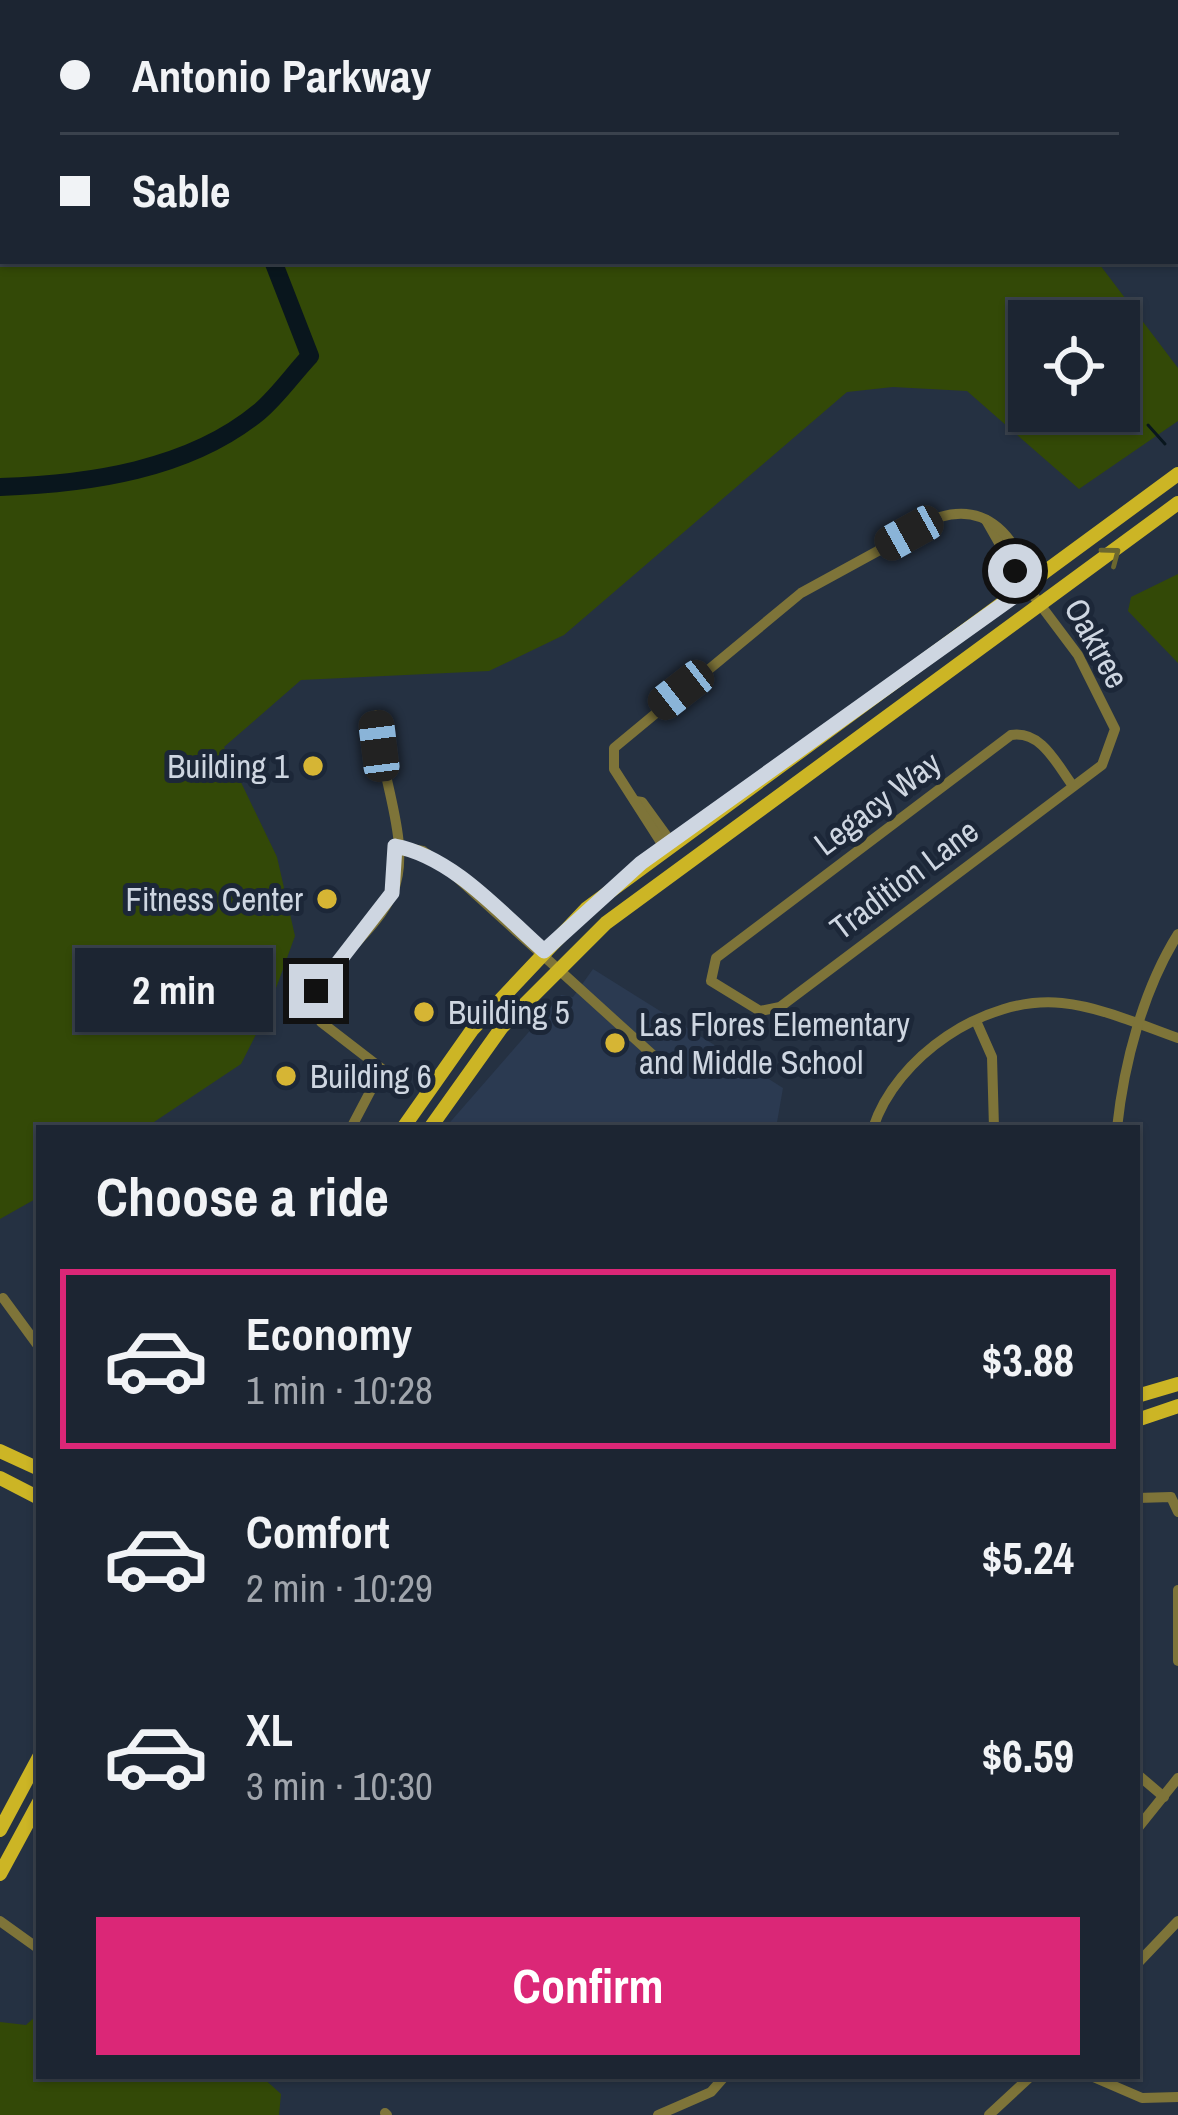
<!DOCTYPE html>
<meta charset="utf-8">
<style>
body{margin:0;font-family:"Archivo Narrow",sans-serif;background:#29313e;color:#f1f3f6;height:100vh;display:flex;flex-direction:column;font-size:45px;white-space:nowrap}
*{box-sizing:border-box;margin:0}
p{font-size:39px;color:#a0a5ac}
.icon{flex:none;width:66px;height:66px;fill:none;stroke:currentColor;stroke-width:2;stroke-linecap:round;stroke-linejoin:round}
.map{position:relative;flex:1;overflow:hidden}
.details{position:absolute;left:36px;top:1125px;width:1104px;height:954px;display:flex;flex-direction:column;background:#1c2532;border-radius:0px;box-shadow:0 3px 9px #0004,0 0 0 3px #3a424d}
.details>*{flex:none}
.banner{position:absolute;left:0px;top:0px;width:1179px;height:264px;box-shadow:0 3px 9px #0004,0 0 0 3px #3a424d;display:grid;align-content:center;height:264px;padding:0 60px;background:#1c2532}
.buttons{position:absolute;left:1008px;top:300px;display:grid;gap:24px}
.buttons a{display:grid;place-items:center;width:132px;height:132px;border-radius:0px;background:#1c2532;box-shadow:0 3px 9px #0004,0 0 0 3px #3a424d;font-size:60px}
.end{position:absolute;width:54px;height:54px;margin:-27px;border:15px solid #ced6e1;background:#111;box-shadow:0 0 0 6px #111}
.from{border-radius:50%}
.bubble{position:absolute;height:84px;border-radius:0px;background:#1c2532;box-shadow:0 3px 9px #0004,0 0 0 3px #3a424d;font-size:39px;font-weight:700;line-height:84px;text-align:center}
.car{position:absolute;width:36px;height:72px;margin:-36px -18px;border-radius:15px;box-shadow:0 0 9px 3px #0007;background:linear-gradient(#222 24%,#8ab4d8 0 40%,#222 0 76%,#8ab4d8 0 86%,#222 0)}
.banner b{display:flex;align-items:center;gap:42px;height:114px;font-size:45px}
.banner b+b{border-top:3px solid #3a424d}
.banner i{width:30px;height:30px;background:#f1f3f6}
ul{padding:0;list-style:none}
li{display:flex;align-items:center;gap:36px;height:180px;margin:0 24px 18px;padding:0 36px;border:6px solid transparent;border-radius:0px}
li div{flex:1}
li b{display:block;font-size:45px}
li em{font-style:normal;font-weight:700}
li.active{border-color:#db2777}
li>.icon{width:108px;height:108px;stroke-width:1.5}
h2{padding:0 60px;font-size:54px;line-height:144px}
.cta{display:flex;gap:24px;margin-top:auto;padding:24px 60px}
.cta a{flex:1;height:138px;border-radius:0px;background:#db2777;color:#fff;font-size:48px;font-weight:700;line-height:138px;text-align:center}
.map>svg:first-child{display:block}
.built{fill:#2b3a51}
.green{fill:#334907;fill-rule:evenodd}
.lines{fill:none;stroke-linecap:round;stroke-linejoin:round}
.stream{stroke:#09161d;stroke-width:3}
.river{stroke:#09161d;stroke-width:18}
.minor{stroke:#7e7439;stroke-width:10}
.major{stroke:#ccb525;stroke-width:14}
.oneway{stroke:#6b672f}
.route{stroke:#ced6e1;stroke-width:15}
.poi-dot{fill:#d6b534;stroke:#1c2738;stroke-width:4.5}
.labels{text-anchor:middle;stroke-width:10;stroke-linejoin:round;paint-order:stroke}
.street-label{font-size:33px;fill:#ced6e1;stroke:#1c2738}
.poi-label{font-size:33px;fill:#ced6e1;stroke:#1c2738;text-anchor:start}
</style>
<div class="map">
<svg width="1178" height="2115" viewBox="0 0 1178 2115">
<rect width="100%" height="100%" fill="#253142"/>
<!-- built -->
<polygon class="built" points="593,969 783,1088 776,1128 445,1128 561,995 573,997"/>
<!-- green -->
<g class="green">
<path d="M 0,0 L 1123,0 L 3,3 L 3,261 L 1097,261 L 1178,368 L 1178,421 L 1079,489 L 967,391 L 893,387 L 847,392 L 564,635 L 489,671 L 301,680 L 224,747 L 277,857 L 295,936 L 267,1013 L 241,1064 L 145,1128 L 39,1128 L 39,1197 L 0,1219 ZM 1029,321 L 1119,321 L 1119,411 L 1029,411 Z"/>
<polygon points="1178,574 1178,663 1128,611 1131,597"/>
<polygon points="39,2013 39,2076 261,2076 281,2094 279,2115 0,2115 0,2022 26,2025"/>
</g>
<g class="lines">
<!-- stream -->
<g class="stream">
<polyline points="820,3 822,0"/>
<polyline points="1148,425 1165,444"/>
</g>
<!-- river -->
<g class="river">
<polyline points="369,3 370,0"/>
<path d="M 0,487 C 88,484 189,470 259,412 C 278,396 293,374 310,356 L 273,261"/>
</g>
<!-- minor -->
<g class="minor">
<polyline points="1176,87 1178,84"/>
<polyline points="1176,242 1178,244"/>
<path d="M 986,520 L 1015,571 L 1078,655 L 1115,729 L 1102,765 L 780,1007 L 760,1011 L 711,981 L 716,958 L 1011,735 C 1042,730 1057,765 1073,786"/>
<polyline points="635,801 642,802 671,842"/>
<polyline points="395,846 423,851 450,871 655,1057"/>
<path d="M 664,847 L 614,769 L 614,748 L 801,593 L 940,517 C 988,503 1016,537 1029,582"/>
<polyline points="977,1023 992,1057 994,1128"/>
<path d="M 351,1128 L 382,1069 L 321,1022 L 313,998 C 332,958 376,933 393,892 C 414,842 376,767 377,715"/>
<path d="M 873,1128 C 896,1057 985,995 1062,1003 C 1101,1007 1141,1025 1178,1038"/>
<path d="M 1117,1128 C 1124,1063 1143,990 1178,934"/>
<polyline points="3,1298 39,1347"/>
<polyline points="1137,1498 1171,1497 1178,1512"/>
<polyline points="1178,1590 1178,1661"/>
<polyline points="1137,1774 1164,1797"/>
<polyline points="1137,1829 1178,1778"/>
<polyline points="0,1921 39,1949"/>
<polyline points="1137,1964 1178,1921"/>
<polyline points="1091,2076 1142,2098 1178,2097"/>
<polyline points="385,2113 387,2115"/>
<polyline points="658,2115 711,2092 725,2076"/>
<polyline points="989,2115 1031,2076"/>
</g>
<!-- major -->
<g class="major">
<polyline points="403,1128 472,1030 586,909 1178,474"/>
<polyline points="430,1128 502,1027 606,923 1178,503"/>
<polyline points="1137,1396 1178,1384"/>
<polyline points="1137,1420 1178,1406"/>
<polyline points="0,1451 39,1469"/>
<polyline points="0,1478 39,1498"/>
<polyline points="0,1830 39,1757"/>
<polyline points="0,1874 39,1802"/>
</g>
</g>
<!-- one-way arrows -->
<defs><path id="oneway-chevron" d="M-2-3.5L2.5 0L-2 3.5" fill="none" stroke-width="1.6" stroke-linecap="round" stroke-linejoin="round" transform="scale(3)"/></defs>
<use class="oneway" href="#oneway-chevron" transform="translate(1112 555) rotate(-37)"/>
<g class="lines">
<!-- route -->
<path class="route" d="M 316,991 L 392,893 L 395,846 C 453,857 501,913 544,951 L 641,863 L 1030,585 L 1015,571"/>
</g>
<!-- markers -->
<g class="poi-dot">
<circle cx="313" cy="766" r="12"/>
<circle cx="327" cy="899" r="12"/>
<circle cx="424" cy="1012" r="12"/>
<circle cx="615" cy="1043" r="12"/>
<circle cx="286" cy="1076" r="12"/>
</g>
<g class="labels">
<!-- street labels -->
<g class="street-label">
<text transform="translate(1097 643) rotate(61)" y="12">Oaktree</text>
<text transform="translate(877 803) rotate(-37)" y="12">Legacy Way</text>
<text transform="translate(904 879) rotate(-37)" y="12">Tradition Lane</text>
</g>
<!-- poi labels -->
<g class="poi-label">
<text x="289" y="778" text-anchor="end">Building 1</text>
<text x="303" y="911" text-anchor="end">Fitness Center</text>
<text x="448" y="1024">Building 5</text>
<text x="639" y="1036">Las Flores Elementary<tspan x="639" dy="38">and Middle School</tspan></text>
<text x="310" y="1088">Building 6</text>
</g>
</g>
</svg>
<div class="buttons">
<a><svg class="icon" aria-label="locate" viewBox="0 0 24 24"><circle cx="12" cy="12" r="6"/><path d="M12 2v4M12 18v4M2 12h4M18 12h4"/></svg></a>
</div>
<i class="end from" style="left:1015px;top:571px"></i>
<i class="end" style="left:316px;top:991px"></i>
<div class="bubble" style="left:75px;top:948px;width:198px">2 min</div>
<i class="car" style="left:909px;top:533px;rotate:241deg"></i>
<i class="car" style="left:681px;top:690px;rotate:232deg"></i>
<i class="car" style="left:379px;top:746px;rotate:353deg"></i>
<div class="banner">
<b><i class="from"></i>Antonio Parkway</b>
<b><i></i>Sable</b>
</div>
<section class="details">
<h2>Choose a ride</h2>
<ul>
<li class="active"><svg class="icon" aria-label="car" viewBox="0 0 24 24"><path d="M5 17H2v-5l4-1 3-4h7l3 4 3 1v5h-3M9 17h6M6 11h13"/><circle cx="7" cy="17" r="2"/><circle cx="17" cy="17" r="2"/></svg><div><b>Economy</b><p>1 min · 10:28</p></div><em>$3.88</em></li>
<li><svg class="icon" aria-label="car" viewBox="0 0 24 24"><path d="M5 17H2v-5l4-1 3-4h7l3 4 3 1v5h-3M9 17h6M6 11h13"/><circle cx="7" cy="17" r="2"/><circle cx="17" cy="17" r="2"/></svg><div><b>Comfort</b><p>2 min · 10:29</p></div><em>$5.24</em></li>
<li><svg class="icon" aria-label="car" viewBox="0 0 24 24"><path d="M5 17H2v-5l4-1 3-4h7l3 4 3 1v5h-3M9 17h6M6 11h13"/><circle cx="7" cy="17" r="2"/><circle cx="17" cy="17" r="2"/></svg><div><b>XL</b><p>3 min · 10:30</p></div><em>$6.59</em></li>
</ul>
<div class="cta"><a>Confirm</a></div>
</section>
</div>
